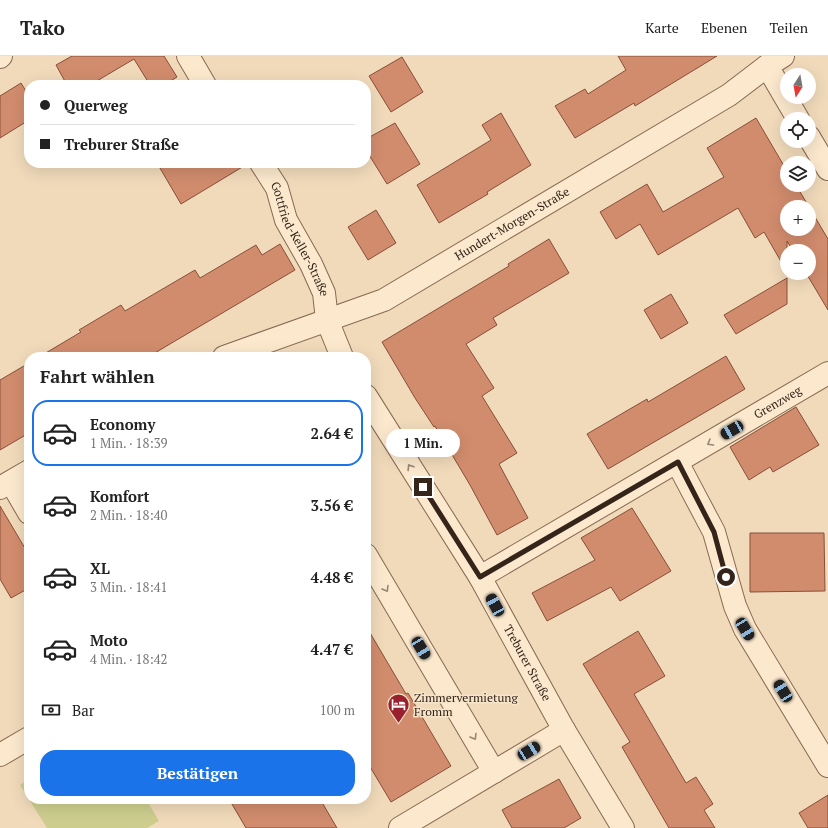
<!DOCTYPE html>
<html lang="de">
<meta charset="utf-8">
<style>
body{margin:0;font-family:"PT Serif",serif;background:#f2f2f2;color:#222;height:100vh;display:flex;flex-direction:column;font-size:15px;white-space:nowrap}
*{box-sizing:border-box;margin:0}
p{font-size:13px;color:#767676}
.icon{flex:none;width:22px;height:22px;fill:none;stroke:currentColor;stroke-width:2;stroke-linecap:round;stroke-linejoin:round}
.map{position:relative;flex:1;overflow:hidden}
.drawer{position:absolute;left:24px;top:296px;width:347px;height:452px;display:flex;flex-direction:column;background:#fff;border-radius:16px;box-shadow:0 4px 16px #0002}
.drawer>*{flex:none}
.guide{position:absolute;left:24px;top:24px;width:347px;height:88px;border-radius:16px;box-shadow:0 4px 16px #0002;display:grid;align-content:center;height:88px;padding:0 16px;background:#fff}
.needle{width:26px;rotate:191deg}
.buttons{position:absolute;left:780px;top:12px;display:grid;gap:8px}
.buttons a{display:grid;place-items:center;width:36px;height:36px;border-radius:50%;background:#fff;box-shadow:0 4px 16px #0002;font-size:20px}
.end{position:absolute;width:18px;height:18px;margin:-9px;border:5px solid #35241a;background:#fff;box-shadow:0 0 0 2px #fff}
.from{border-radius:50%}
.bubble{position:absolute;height:28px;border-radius:14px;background:#fff;box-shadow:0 4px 16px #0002;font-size:13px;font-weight:700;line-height:28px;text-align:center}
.car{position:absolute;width:12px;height:24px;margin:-12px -6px;border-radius:5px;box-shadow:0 0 3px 1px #0007;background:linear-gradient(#222 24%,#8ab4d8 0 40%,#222 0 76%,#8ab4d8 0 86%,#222 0)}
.guide b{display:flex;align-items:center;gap:14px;height:38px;font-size:15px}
.guide b+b{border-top:1px solid #e0e0e0}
.guide i{width:10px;height:10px;background:#222}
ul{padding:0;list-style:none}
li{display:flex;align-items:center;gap:12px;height:66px;margin:0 8px 6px;padding:0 8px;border:2px solid transparent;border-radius:16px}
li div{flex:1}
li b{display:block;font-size:15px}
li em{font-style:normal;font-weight:700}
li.current{border-color:#1a73e8}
li>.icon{width:36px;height:36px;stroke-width:1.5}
h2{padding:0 16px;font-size:18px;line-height:48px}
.pay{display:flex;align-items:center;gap:10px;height:44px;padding:0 16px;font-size:15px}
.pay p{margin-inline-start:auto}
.action{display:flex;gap:8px;margin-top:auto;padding:8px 16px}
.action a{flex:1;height:46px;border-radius:16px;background:#1a73e8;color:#fff;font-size:16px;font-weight:700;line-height:46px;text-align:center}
header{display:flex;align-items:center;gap:24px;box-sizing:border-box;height:56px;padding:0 20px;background:#fff;border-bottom:1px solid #e0e0e0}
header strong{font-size:19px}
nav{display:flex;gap:22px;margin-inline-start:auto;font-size:14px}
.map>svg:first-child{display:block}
.green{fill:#cdce8e}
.building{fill:#d18c6d;stroke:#884f38;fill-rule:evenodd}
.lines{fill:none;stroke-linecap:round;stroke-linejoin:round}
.minor-casing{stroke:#876953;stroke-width:24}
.minor{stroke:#fbe8cd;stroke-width:22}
.oneway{stroke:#988674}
.route{stroke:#35241a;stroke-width:5}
.labels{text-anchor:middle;stroke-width:3;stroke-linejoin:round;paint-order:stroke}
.street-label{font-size:12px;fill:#35241a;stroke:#f7e5ca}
.poi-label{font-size:12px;fill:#35241a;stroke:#f7e5ca;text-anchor:start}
</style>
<header>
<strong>Tako</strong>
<nav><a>Karte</a><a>Ebenen</a><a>Teilen</a></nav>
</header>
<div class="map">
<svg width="828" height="772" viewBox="0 0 828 772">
<rect width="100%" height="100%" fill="#f0daba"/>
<!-- green -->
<polygon class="green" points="29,723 29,743 146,743 159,765 147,772 47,772 20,729"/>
<!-- building -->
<g class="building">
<polygon points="72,0 164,0 177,21 164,29 150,29 134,3 90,29 67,29 56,9"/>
<polygon points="618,0 717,0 635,50 634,47 575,82 555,50 585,33 588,38 626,14"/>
<polygon points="402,1 423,36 391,56 369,20"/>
<polygon points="21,27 29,40 29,64 0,82 0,40"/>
<polygon points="501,57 531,109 487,136 488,138 439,167 417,129 491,84 482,69"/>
<path d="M 756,62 L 787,115 L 787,129 L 796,129 L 828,183 L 828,254 L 806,217 L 809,217 L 809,195 L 793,195 L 787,185 L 787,216 L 764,176 L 755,182 L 738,152 L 658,199 L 640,168 L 616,183 L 600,156 L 647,128 L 663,156 L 724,121 L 707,92 ZM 787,151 L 809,151 L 809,173 L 787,173 Z"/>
<polygon points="395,67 420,108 387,128 366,94 366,83"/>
<polygon points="157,107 249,107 181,148"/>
<polygon points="376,154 396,187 368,204 348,171"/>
<polygon points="549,183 569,217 493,262 497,269 466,288 494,332 482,340 517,397 499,408 528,462 497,479 470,429 435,370 434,371 415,342 382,286 509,210 508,208"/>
<polygon points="280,188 295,214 148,301 39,301 81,276 79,274 121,249 125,255 195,214 200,222 256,189 262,199"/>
<polygon points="787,222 787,248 736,278 724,259"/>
<polygon points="671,238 688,267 661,283 644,254"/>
<polygon points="726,300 745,333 608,413 587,378 647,343 648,346"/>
<polygon points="29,307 29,377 0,394 0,324"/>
<polygon points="796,351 819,389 773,416 770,411 749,424 730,391"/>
<polygon points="0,450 29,499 29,532 11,542 0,523"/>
<polygon points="632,452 671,515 620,545 611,531 547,565 532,537 595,504 581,482"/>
<polygon points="750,477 824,477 825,535 750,536"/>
<polygon points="366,570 406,638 408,637 451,710 391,746 366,704"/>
<polygon points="638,575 665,620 634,638 686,727 696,721 713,748 704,754 715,772 669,772 622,691 630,686 583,608"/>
<polygon points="559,723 581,762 564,772 512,772 502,754"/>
<polygon points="828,739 828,772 808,772 799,757"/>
<polygon points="229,743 320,743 337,772 246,772"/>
</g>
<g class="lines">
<defs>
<g id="minor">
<polyline points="188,0 205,29"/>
<polyline points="0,1 1,0"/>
<polyline points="767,10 798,63"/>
<polyline points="809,81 828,113"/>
<path id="s1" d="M 261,107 L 277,132 L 286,164 L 311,208 L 324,237 L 327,264 L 342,301"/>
<path id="s2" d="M 224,301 L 384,244 L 729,39 L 767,10 L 783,0"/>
<path id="s3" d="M 366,340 L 480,521 L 564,674 L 623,772"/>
<polyline points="677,406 714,476 735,550 745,573 828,710"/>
<polyline points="11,426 29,457"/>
<polyline points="0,432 29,415"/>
<polyline points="366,499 494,716"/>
<path id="s4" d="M 480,521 L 828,317"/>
<polyline points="0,699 29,682"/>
<polyline points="400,772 564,674"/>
</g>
</defs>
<!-- minor casing -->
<use href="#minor" class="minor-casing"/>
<!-- minor -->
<use href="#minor" class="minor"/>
</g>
<!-- one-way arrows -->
<defs><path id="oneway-chevron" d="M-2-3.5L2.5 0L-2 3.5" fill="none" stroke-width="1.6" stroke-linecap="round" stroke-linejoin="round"/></defs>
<g class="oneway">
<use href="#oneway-chevron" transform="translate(710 387) rotate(150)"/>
<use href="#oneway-chevron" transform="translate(410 411) rotate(-122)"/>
<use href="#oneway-chevron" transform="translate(386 533) rotate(59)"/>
<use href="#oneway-chevron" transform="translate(474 681) rotate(59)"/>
</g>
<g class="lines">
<!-- route -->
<polyline class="route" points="423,431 480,521 678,406 714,476 726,521"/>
</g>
<!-- icons -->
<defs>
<symbol id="hotel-pin" viewBox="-11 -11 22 30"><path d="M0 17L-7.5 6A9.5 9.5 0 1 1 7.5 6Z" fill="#99202e" stroke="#f7e5ca"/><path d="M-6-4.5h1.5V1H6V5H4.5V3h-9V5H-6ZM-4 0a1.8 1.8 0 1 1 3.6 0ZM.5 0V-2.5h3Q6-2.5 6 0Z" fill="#fff"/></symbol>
</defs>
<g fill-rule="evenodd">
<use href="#hotel-pin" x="386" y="636" width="25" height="34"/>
</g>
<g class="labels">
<!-- street labels -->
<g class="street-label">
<text dy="4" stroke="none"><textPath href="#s2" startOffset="319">Hundert-Morgen-Straße</textPath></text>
<text dy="4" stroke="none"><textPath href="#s1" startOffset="86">Gottfried-Keller-Straße</textPath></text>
<text dy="4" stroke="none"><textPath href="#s4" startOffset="345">Grenzweg</textPath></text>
<text dy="4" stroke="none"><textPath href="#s3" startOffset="312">Treburer Straße</textPath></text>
</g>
<!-- poi labels -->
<g class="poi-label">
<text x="414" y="646">Zimmervermietung<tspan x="414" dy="14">Fromm</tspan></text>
</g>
</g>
</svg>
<div class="buttons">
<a><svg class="needle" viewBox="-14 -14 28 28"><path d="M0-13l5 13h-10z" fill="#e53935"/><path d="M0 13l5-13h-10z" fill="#767676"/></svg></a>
<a><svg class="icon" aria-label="locate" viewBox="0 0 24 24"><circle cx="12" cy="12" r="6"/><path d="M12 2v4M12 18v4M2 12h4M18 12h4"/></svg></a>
<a><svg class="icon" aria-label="layers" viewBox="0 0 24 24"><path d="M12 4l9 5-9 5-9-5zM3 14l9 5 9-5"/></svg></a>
<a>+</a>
<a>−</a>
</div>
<i class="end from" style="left:726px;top:521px"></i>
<i class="end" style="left:423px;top:431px"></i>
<div class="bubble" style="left:386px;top:373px;width:74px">1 Min.</div>
<i class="car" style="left:732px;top:374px;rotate:240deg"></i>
<i class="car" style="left:495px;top:549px;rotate:331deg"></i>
<i class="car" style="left:745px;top:573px;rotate:149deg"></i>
<i class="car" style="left:421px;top:592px;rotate:149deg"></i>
<i class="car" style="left:783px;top:635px;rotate:329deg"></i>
<i class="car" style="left:529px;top:695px;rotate:59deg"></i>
<div class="guide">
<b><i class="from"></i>Querweg</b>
<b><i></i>Treburer Straße</b>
</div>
<section class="drawer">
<h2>Fahrt wählen</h2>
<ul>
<li class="current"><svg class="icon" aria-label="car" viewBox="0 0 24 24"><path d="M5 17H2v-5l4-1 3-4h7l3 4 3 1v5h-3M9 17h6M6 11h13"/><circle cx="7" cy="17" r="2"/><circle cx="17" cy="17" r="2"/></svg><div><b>Economy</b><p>1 Min. · 18:39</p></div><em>2.64 €</em></li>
<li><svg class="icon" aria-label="car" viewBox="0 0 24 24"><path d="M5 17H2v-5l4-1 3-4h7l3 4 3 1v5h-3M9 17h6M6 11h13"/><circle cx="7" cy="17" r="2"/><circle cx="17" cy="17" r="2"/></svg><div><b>Komfort</b><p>2 Min. · 18:40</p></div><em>3.56 €</em></li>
<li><svg class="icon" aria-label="car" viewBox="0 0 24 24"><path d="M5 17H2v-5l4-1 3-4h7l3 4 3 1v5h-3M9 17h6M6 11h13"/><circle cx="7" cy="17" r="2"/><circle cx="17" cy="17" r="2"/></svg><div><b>XL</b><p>3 Min. · 18:41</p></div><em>4.48 €</em></li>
<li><svg class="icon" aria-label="car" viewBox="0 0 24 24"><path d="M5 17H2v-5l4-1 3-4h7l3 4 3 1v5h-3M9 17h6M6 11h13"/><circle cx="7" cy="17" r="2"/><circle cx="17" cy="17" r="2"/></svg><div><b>Moto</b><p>4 Min. · 18:42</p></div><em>4.47 €</em></li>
</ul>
<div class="pay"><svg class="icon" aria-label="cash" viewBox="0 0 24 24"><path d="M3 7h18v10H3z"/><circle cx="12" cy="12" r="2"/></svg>Bar<p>100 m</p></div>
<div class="action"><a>Bestätigen</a></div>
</section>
</div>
